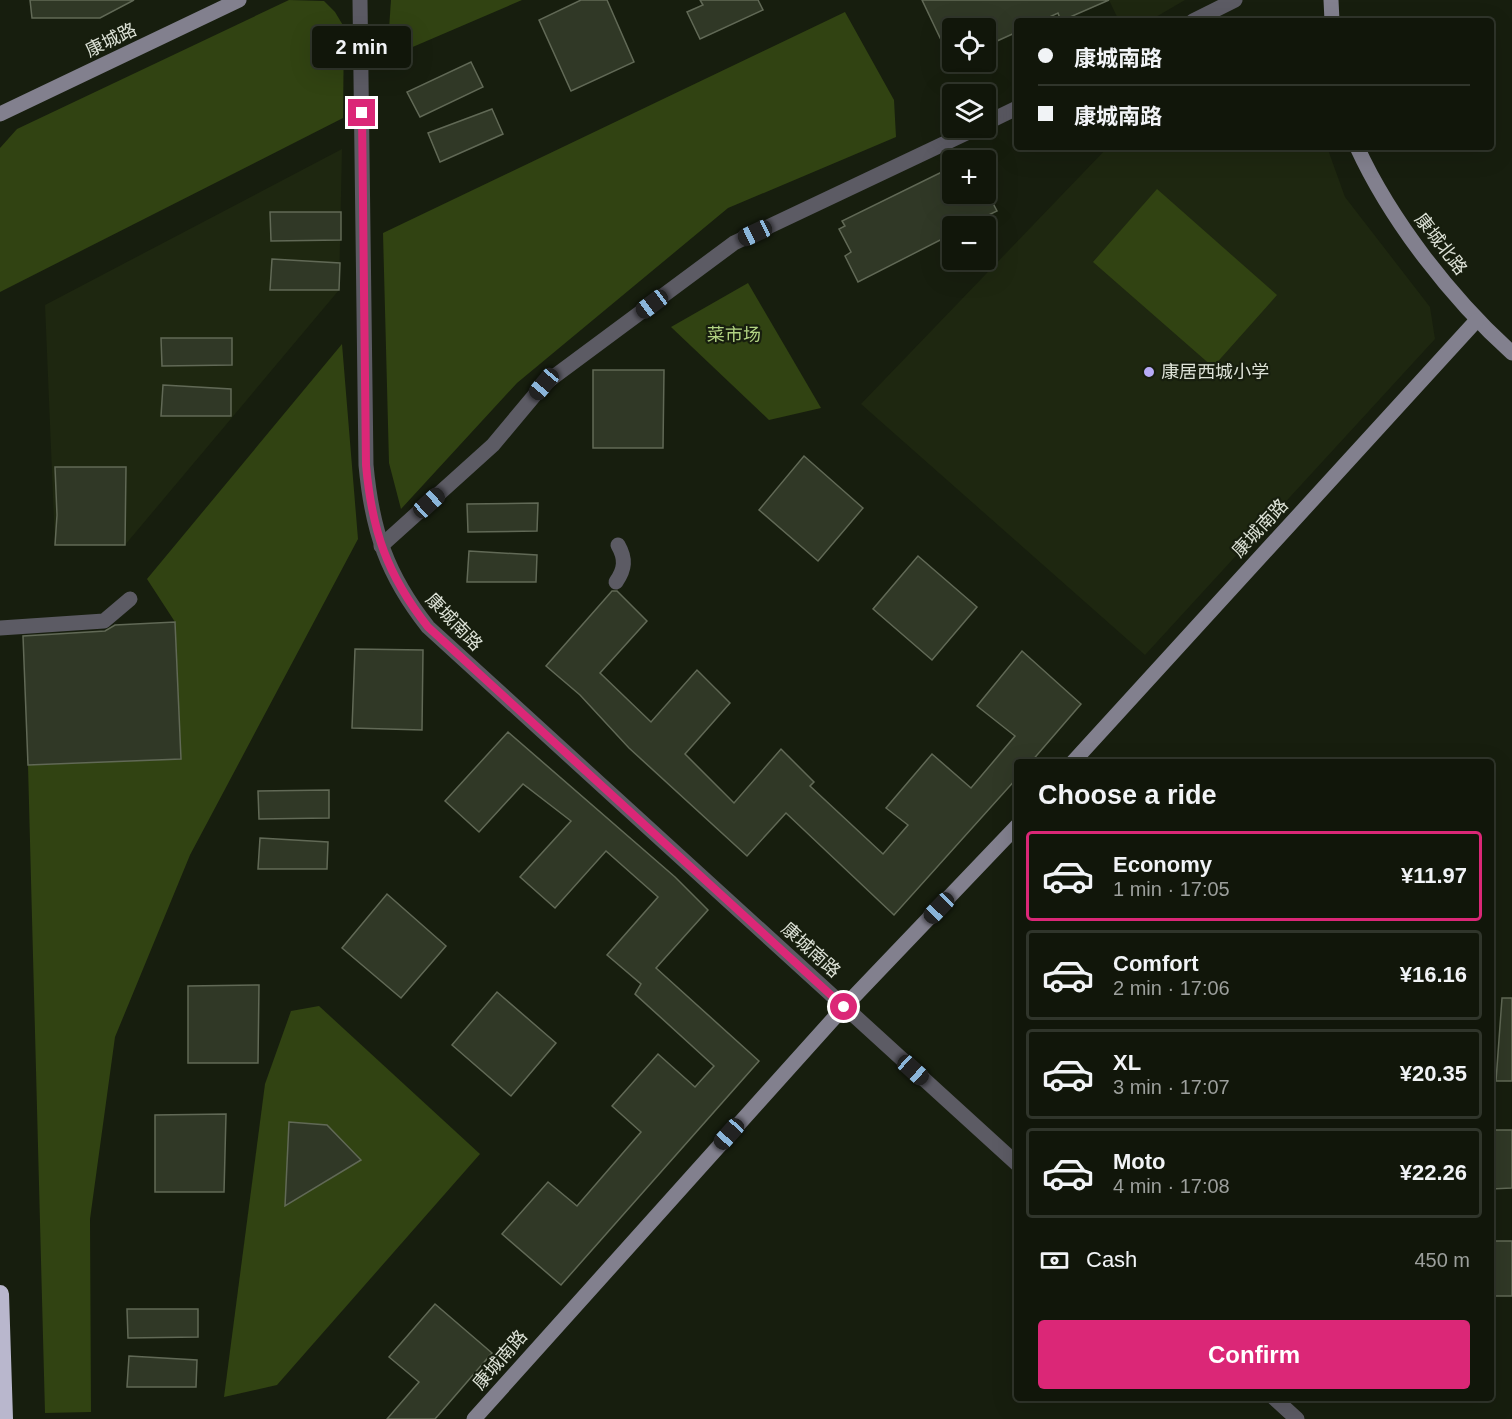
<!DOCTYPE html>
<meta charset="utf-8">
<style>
body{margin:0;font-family:Arial,"Noto Sans SC",sans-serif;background:#1e2318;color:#f1f3f6;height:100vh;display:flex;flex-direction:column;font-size:22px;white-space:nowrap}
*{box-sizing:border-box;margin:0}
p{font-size:20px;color:#9c9f9c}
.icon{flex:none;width:33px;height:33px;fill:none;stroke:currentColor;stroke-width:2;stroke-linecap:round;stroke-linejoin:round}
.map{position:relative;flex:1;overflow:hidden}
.sheet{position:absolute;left:1014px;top:759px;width:480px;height:642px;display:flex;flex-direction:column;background:#11160a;border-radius:6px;box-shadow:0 6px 24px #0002,0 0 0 2px #30352b}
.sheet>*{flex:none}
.guide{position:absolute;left:1014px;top:18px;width:480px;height:132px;border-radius:6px;box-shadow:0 6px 24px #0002,0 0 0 2px #30352b;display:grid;align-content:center;height:132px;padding:0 24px;background:#11160a}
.tools{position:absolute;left:942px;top:18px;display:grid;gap:12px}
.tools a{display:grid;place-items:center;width:54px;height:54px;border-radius:6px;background:#11160a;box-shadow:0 6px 24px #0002,0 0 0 2px #30352b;font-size:30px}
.end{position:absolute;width:27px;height:27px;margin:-14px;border:8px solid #db2777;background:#fff;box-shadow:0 0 0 3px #fff}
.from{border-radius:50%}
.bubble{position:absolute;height:42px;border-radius:6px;background:#11160a;box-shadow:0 6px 24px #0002,0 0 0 2px #30352b;font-size:20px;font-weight:700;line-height:42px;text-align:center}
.car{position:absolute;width:18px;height:36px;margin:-18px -9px;border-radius:8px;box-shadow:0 0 4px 2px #0007;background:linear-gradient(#222 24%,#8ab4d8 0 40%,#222 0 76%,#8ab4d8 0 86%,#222 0)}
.guide b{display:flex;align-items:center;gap:21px;height:57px;font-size:22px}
.guide b+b{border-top:2px solid #30352b}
.guide i{width:15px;height:15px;background:#f1f3f6}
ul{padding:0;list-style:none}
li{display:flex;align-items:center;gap:18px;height:90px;margin:0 12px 9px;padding:0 12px;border:3px solid #30352b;border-radius:6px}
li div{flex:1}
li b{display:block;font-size:22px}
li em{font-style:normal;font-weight:700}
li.active{border-color:#db2777}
li>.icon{width:54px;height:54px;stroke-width:1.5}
h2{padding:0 24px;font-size:27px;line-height:72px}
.pay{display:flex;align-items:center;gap:15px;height:66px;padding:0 24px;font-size:22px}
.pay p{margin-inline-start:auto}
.primary-button{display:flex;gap:12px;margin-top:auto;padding:12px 24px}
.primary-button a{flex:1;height:69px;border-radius:6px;background:#db2777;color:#fff;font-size:24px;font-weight:700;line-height:69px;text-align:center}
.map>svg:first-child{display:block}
.built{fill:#1e2710}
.green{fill:#314312}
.building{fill:#303826;stroke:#616956;stroke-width:1.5}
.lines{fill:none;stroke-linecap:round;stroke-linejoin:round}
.street{stroke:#5c5b64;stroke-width:15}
.secondary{stroke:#82808e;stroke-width:15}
.highway{stroke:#b9b7cd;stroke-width:18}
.route{stroke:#db2777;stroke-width:8}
.poi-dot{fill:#b7abf7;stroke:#171e0e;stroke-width:2}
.labels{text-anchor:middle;stroke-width:4.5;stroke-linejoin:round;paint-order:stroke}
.street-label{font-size:18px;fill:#dde2d7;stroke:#171e0e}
.park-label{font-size:18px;fill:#b1d282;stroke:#171e0e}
.poi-label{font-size:18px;fill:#dde2d7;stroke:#171e0e;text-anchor:start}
</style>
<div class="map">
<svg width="1512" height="1419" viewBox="0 0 1512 1419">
<rect width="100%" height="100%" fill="#171e0e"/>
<!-- built -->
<g class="built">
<polygon points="1109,0 1185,0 1149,21 1119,21"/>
<polygon points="1108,147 1327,147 1345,197 1430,307 1435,339 1145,655 861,404"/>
<polygon points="342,149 339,290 125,545 55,545 45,305"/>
</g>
<!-- green -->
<g class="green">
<polygon points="289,0 324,1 335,12 344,27 343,118 0,292 0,148 17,129"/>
<polygon points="391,0 522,0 387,58"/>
<polygon points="845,12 894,100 896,137 728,208 517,383 401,509 389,463 383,233"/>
<polygon points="1157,189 1277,295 1213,367 1093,262"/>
<polygon points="748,283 821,408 769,420 671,327"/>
<polygon points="342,344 358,539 190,855 115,1037 90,1219 91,1412 45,1413 28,765 181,758 175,622 147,579"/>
<polygon points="319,1006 480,1154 277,1385 224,1397 265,1084 291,1011"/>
</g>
<!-- building -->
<g class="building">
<polygon points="30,0 134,0 100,18 32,18"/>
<polygon points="581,0 607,0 634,62 571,91 539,20"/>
<polygon points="700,0 758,0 763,10 700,39 687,12 703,5"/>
<polygon points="922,0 1109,0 1061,21 1058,13 1041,21 1017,21 1017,32 986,46 986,28 952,28 952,63"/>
<polygon points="471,62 483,87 420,117 407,92"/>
<polygon points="492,109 503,134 440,162 428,133"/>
<polygon points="952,167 952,194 988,194 997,211 966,226 952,226 952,234 858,282 845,256 851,252 839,229 845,226 842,221"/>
<polygon points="270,212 341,212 341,240 271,241"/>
<polygon points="272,259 340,263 339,290 270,290"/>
<polygon points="161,338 232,338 232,365 162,366"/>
<polygon points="593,370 664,370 663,448 593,448"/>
<polygon points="163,385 231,389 231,416 161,416"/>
<polygon points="804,456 863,508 818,561 759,510"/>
<polygon points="55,467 126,467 125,545 55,545 57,515"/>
<polygon points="538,503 537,531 468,532 467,504"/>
<polygon points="469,551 537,555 536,582 467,582"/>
<polygon points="918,556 977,607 932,660 873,609"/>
<polygon points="612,591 617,591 647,621 600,673 651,722 697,670 730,703 685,754 734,803 781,749 814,782 810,786 883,854 908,825 886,808 932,754 971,788 1015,736 977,706 1022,651 1081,704 1031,762 1017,762 1017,778 894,915 786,813 747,856 629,748 580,695 546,666"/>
<polygon points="175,622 181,759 28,765 23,636 105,631 115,625"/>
<polygon points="355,649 423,650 422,730 352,728"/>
<polygon points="508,732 675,877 708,910 656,968 759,1061 561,1285 502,1234 548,1182 577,1206 641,1132 612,1106 658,1054 695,1087 714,1066 635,994 641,984 607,955 658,897 606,851 555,908 520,877 571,821 523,784 479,832 445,801"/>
<polygon points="329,790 329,818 259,819 258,791"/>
<polygon points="260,838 328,842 327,869 258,869"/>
<polygon points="387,894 446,946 401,998 342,948"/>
<polygon points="259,985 258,1063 188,1063 188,986"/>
<polygon points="497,992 556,1043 511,1096 452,1045"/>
<polygon points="1502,998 1512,998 1512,1081 1496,1081"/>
<polygon points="226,1114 224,1192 155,1192 155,1115"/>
<polygon points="289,1122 327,1125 361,1160 285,1206"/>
<polygon points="1491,1130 1512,1130 1512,1188 1491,1189"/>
<rect x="1491" y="1241" width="21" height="55"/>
<polygon points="435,1304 492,1353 435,1419 387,1419 419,1382 389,1357"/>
<polygon points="127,1309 198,1309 198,1337 128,1338"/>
<polygon points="129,1356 197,1360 196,1387 127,1387"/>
</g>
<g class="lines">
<!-- street -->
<g class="street">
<path d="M 360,0 L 366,465 C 372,531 387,575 428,627 L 1017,1164"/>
<polyline points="1193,21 1235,0"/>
<polyline points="986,123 1017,108"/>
<polyline points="381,546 493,445 544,384 734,243 977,128"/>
<path d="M 616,582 C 625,569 626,559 618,545"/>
<polyline points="0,628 104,621 130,599"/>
<polyline points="1274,1398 1297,1419"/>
</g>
<!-- secondary -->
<g class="secondary">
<polyline points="1331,0 1332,21"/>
<polyline points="0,114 239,0"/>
<path d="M 1357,147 C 1391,221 1452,299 1512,353"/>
<polyline points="1073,762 1476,321"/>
<polyline points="474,1419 844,1007 1017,826"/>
</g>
<!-- highway -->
<polyline class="highway" points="0,1294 4,1419"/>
</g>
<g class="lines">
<!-- route -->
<path class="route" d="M 362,113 L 366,465 C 372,531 387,575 428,627 L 844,1007"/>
</g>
<!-- markers -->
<circle class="poi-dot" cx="1149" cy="372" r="6"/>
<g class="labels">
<!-- street labels -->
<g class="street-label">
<text transform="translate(111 40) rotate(-26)" y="6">康城路</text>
<text transform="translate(1441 244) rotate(52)" y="6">康城北路</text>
<text transform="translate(1260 528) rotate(-47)" y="6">康城南路</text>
<text transform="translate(454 622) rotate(46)" y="6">康城南路</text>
<text transform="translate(811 950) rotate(42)" y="6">康城南路</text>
<text transform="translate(500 1360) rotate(-49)" y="6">康城南路</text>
</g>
<!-- park labels -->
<g class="park-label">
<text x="734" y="341">菜市场</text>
</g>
<!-- poi labels -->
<g class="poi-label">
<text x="1161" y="378">康居西城小学</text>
</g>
</g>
</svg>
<div class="tools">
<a><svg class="icon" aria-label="locate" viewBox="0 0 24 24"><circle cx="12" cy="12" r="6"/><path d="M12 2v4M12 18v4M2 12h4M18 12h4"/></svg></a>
<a><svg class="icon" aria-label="layers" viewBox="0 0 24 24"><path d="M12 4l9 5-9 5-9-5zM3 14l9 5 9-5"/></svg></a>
<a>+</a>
<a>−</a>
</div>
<i class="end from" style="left:844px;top:1007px"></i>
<i class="end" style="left:362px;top:113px"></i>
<div class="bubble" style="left:312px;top:26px;width:99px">2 min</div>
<i class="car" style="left:755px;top:233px;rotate:245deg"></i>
<i class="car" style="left:652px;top:304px;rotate:233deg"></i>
<i class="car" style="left:544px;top:384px;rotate:220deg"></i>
<i class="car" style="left:429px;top:503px;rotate:48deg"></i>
<i class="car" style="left:939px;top:908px;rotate:224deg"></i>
<i class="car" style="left:913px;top:1070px;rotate:132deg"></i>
<i class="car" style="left:729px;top:1134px;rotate:222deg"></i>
<div class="guide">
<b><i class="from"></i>康城南路</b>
<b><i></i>康城南路</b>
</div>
<section class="sheet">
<h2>Choose a ride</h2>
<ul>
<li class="active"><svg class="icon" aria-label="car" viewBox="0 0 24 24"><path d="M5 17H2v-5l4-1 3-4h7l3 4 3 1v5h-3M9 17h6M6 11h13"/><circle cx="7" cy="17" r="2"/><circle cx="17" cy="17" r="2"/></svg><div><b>Economy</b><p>1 min · 17:05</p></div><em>¥11.97</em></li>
<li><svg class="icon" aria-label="car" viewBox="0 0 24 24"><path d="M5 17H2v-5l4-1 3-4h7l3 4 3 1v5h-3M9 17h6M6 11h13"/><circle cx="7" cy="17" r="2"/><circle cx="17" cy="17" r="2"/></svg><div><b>Comfort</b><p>2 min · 17:06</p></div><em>¥16.16</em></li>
<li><svg class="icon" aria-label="car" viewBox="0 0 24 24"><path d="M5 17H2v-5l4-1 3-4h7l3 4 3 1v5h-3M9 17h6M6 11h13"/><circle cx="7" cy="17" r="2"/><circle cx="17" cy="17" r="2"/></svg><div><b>XL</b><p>3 min · 17:07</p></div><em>¥20.35</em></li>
<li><svg class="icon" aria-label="car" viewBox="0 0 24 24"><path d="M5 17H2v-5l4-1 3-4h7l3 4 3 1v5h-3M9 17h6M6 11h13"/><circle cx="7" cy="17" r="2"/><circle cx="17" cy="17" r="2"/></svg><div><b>Moto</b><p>4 min · 17:08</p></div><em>¥22.26</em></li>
</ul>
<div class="pay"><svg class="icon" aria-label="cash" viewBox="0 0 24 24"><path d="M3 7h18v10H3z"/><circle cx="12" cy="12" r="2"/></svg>Cash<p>450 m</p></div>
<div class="primary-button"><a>Confirm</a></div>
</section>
</div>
